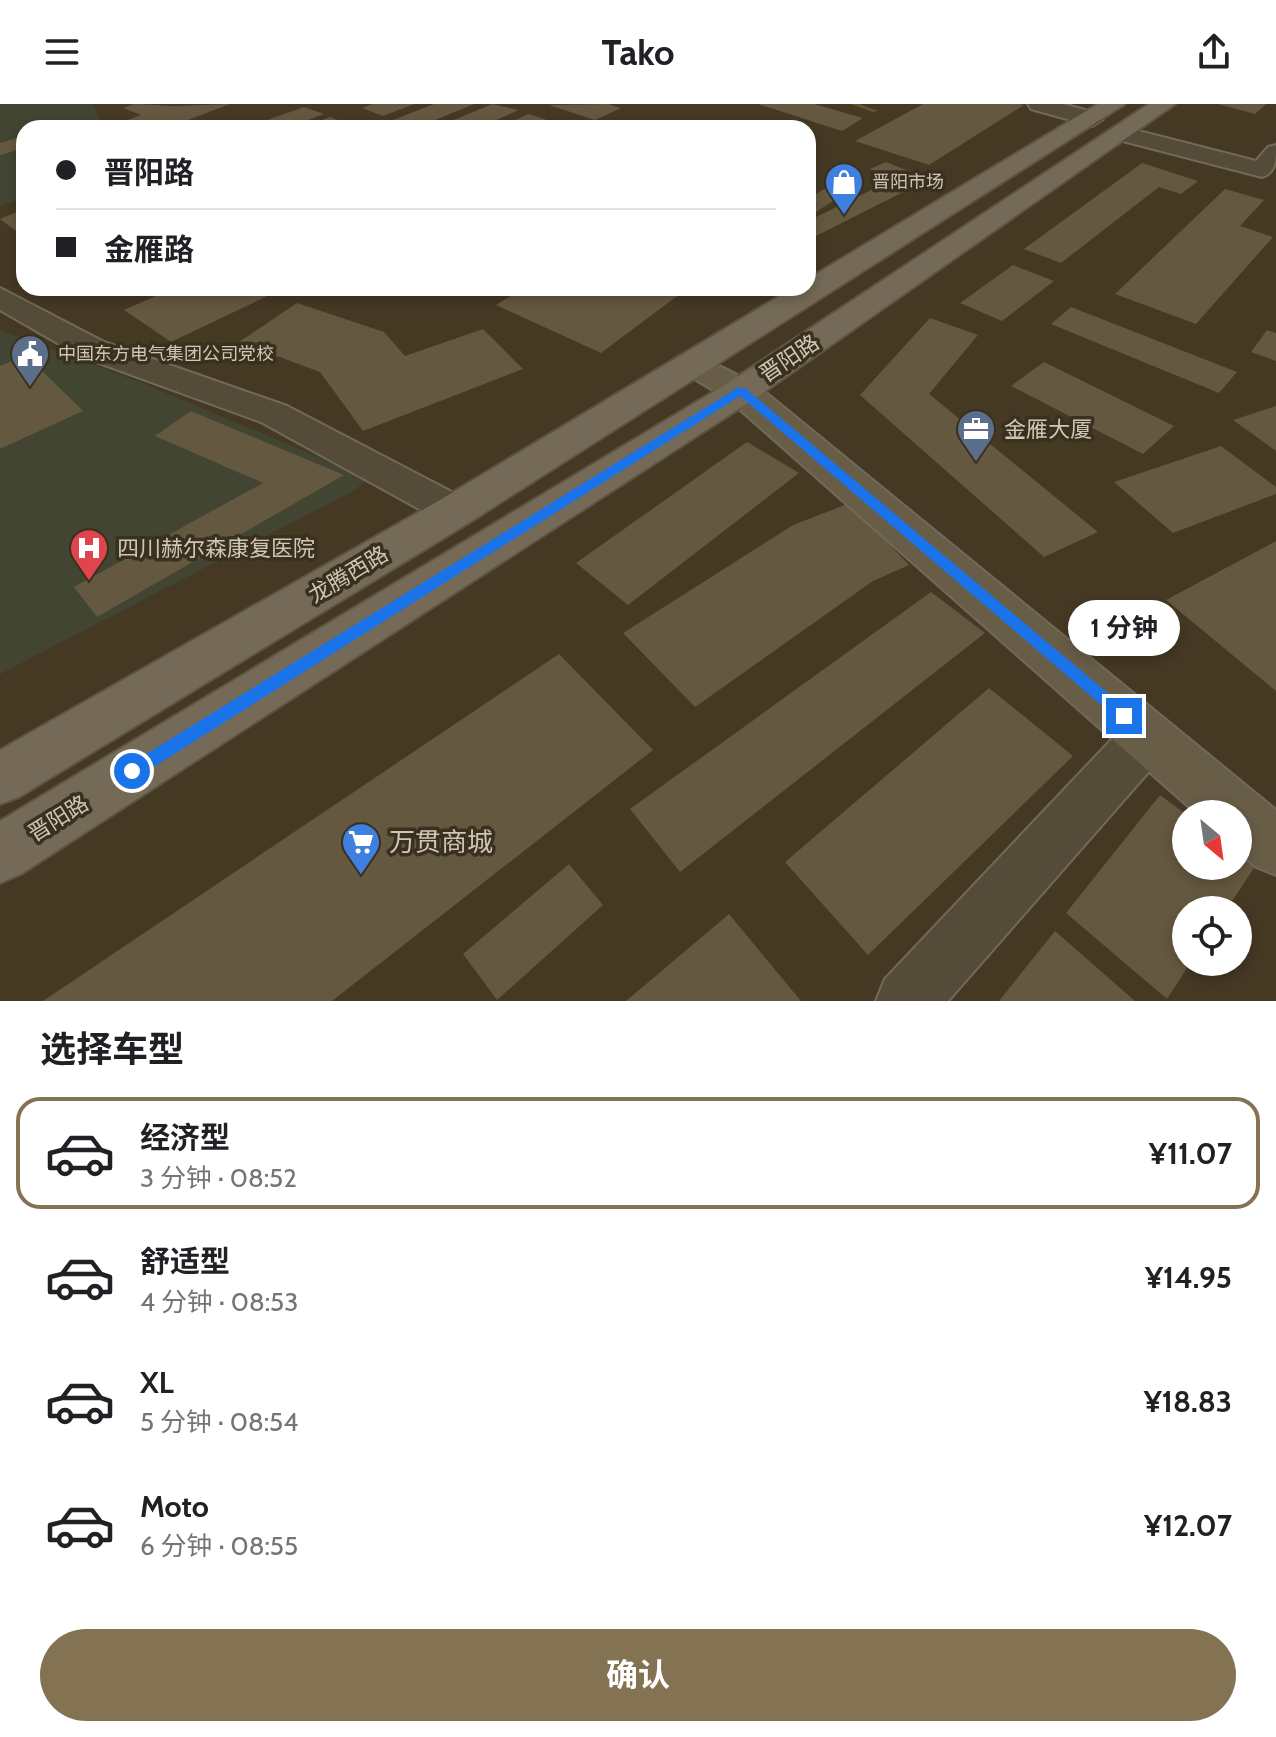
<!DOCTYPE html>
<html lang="zh">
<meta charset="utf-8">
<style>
body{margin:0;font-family:Cabin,"Noto Sans SC",sans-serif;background:#f6f6f6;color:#202124;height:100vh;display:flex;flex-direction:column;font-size:30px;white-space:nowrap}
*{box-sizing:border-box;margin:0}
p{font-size:26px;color:#757577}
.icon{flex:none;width:44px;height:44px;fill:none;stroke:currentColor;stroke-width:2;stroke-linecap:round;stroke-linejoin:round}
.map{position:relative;height:897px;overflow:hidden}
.details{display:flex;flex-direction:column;background:#fff;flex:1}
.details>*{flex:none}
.banner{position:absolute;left:16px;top:16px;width:800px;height:176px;border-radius:24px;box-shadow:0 4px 12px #0003;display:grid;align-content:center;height:176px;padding:0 40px;background:#fff}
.needle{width:52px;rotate:151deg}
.fabs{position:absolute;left:1172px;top:696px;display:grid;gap:16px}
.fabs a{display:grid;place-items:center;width:80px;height:80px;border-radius:50%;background:#fff;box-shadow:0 4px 12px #0003;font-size:40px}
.end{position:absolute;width:36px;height:36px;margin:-18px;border:10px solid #1a73e8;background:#fff;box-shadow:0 0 0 4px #fff}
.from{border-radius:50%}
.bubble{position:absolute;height:56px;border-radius:28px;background:#fff;box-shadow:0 4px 12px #0003;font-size:26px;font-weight:700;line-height:56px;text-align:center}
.banner b{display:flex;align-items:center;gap:28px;height:76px;font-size:30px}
.banner b+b{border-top:2px solid #e0e0e0}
.banner i{width:20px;height:20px;background:#202124}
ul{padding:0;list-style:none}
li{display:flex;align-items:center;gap:24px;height:112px;margin:0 16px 12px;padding:0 24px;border:4px solid transparent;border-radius:24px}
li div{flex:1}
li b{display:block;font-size:30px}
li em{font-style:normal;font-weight:700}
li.selected{border-color:#847352}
li>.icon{width:72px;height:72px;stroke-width:1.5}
h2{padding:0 40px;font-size:36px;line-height:96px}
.primary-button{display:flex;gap:16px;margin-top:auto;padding:16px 40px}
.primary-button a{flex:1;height:92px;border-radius:48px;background:#847352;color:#fff;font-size:32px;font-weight:700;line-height:92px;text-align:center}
header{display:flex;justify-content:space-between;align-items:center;height:104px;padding:0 40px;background:#fff;font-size:36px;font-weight:700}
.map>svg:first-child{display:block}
.medical{fill:#414532}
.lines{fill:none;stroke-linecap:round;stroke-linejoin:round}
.stream{fill:#675432;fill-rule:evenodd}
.building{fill:#655840}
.street-casing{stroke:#726958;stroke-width:4}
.secondary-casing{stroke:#726958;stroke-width:4}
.primary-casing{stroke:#5e5443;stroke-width:4}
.street{fill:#554b39;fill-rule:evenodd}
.secondary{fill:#685d47;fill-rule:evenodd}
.primary{fill:#756a57;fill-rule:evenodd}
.route{fill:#1a73e8}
.labels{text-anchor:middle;stroke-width:7;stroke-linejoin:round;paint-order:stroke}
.far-poi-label{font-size:18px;fill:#cec6b7;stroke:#3a301e;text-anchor:start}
.street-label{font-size:22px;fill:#cec6b7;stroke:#3a301e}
.poi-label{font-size:22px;fill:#cec6b7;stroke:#3a301e;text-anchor:start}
.near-poi-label{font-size:26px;fill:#cec6b7;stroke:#3a301e;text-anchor:start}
</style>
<header><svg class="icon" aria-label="menu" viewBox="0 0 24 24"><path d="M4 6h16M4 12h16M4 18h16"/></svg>Tako<svg class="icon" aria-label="share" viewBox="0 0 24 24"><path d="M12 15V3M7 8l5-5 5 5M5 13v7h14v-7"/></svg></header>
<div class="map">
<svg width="1276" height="897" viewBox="0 0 1276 897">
<rect width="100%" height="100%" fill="#453924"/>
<!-- medical -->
<g class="medical">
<polygon points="0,0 93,0 104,24 24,24 24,94 0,102"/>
<polygon points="0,226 142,279 368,374 355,386 0,570"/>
</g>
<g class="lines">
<!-- stream -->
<polygon class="stream" points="851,0 859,0 878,7 873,8"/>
</g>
<!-- building -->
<g class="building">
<polygon points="135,0 174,2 230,0 167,24 106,24 141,11 123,4"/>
<polygon points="373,0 414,0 383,12 362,4"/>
<polygon points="434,0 474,0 416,24 393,16"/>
<polygon points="492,0 519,6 478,24 435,24"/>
<polygon points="608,0 621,4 595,16 549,1"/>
<polygon points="758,0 814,0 863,14 842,27"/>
<polygon points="923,0 1020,0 1024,1 929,61 855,37"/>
<polygon points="1218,0 1266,0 1255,10"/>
<polygon points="304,3 324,10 287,24 246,24"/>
<polygon points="529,10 553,18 539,24 496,24"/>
<polygon points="330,13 351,21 301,24"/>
<polygon points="24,32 24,44 0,51 0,39"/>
<polygon points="886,58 929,75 812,134 808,132 808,117 894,75 870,65"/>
<polygon points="1142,59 1198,77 1181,90 1159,83 1061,159 1024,145"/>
<polygon points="834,79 852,85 808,113 808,95"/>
<polygon points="1225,85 1264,96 1240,122 1273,133 1196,220 1115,190"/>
<polygon points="24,105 24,133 0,115"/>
<polygon points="1013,161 1054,177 1002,217 960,199"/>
<polygon points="174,184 284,184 171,238 124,206"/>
<polygon points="523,184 688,184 601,249 496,201"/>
<polygon points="297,199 384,228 405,252 483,225 523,265 363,327 320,268 239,238"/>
<polygon points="1071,203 1237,268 1219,289 1051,220"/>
<polygon points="930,214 978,231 929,290 1098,428 1044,453 860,291"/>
<polygon points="1267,226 1276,229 1276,257 1251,248"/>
<polygon points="26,251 83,307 0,345 0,262"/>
<polygon points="1044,258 1174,322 1143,350 1011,282"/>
<polygon points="1276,302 1276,347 1233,316"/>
<polygon points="191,307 344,371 97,513 74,483 263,379 155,332"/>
<polygon points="747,338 799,369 628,501 576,459"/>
<polygon points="1221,342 1276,383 1276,390 1173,429 1114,378"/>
<polygon points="850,399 909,461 873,477 695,603 623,529 793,421"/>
<polygon points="1276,437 1276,587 1166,496"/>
<polygon points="931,488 985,529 680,768 630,705"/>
<polygon points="559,550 653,646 332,897 43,897"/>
<polygon points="989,584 1073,652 868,851 785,758"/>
<polygon points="1160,691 1186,710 1186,762 1238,762 1238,748 1256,761 1226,806 1186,806 1186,858 1191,858 1167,895 1066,809"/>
<polygon points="569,760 603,801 497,896 463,850"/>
<polygon points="729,810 801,897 626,897"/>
<polygon points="1055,827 1135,897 999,897"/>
</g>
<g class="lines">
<defs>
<g id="street">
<polygon points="1028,0 1063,0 1100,10 1103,15 1092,22 1031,5"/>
<path d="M 1123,23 L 1256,57 L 1268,43 L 1276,41 C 1276,56 1276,69 1262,73 L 1115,35 L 1111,30 L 1115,25 Z"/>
<polygon points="0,184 104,238 287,302 469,397 475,407 469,417 455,421 441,417 261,318 80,252 0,206"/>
<polygon points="1148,610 1166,616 1173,632 1166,648 948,897 876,897 885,875 1130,616"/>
</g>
<polygon id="secondary" points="695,250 754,279 1276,706 1276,771 1256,763 1238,747 1238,710 1197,710 728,295 683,268 677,261 683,254"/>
<g id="primary">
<polygon points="1098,0 1125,0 470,418 19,693 0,700 0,646 440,396 793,184 808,184 808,175"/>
<polygon points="1149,0 1175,0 754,295 21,770 0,779 0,717 728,279"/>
</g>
</defs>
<!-- street casing -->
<use href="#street" class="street-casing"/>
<!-- secondary casing -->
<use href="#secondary" class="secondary-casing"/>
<!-- primary casing -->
<use href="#primary" class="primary-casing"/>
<!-- street -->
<use href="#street" class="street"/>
<!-- secondary -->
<use href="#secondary" class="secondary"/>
<!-- primary -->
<use href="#primary" class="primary"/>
</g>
<!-- route -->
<polygon class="route" points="737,284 745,284 1129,607 1129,616 1119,616 740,292 138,673 127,673 127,662"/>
<!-- icons -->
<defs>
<symbol id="shop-pin" viewBox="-11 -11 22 30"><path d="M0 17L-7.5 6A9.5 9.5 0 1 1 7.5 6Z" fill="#3f7fe0" stroke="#3a301e"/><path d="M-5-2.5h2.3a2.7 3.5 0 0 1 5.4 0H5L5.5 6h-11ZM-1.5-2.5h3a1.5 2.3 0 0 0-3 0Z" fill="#fff"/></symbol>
<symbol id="civic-pin" viewBox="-11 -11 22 30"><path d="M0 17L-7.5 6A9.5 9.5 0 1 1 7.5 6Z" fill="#5c6f8a" stroke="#3a301e"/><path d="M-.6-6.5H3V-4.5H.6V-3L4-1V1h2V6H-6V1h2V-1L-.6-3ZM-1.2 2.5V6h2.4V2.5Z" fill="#fff"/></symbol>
<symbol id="office-pin" viewBox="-11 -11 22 30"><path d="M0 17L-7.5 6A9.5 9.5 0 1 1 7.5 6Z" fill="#5c6f8a" stroke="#3a301e"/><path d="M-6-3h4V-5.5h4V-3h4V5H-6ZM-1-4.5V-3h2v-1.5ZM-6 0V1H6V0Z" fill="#fff"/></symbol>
<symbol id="hospital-pin" viewBox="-11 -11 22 30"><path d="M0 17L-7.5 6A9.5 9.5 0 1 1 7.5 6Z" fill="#e0444e" stroke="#3a301e"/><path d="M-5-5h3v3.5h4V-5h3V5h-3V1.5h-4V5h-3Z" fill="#fff"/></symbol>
<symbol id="supermarket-pin" viewBox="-11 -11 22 30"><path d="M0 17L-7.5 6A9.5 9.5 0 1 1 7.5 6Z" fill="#3f7fe0" stroke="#3a301e"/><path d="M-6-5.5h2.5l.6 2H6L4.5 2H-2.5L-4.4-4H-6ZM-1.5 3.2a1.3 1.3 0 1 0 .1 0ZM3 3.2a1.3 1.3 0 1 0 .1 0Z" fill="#fff"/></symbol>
</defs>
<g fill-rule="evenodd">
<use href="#shop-pin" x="822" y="56" width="44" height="60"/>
<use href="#civic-pin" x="8" y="228" width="44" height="60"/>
<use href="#office-pin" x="954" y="303" width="44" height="60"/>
<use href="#hospital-pin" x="67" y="422" width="44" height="60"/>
<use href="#supermarket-pin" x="339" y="716" width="44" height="60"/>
</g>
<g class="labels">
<!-- far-poi labels -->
<g class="far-poi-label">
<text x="872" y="84">晋阳市场</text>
<text x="58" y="256">中国东方电气集团公司党校</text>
</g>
<!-- street labels -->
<g class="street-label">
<text transform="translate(789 254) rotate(-34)" y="8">晋阳路</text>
<text transform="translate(348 470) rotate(-31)" y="8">龙腾西路</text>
<text transform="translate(58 714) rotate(-32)" y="8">晋阳路</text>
</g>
<!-- poi labels -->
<g class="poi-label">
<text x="1004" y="333">金雁大厦</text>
<text x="117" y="452">四川赫尔森康复医院</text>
</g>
<!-- near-poi labels -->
<g class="near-poi-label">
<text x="389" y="747">万贯商城</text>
</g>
</g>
</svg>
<div class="fabs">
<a><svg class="needle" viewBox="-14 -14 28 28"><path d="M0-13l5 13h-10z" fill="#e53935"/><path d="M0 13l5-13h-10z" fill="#757577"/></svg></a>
<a><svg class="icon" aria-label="locate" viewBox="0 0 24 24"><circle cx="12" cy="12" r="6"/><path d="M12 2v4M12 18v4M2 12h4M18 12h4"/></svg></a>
</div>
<i class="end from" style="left:132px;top:667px"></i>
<i class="end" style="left:1124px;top:612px"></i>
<div class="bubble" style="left:1068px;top:496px;width:112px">1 分钟</div>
<div class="banner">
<b><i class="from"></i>晋阳路</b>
<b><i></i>金雁路</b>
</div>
</div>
<section class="details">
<h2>选择车型</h2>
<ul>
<li class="selected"><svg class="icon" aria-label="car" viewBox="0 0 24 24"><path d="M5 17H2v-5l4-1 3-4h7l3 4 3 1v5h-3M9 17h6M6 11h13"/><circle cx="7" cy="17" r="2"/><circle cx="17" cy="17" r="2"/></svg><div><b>经济型</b><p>3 分钟 · 08:52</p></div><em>¥11.07</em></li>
<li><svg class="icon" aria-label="car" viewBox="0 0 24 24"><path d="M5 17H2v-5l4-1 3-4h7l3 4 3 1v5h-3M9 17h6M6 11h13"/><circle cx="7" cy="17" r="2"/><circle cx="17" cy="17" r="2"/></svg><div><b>舒适型</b><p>4 分钟 · 08:53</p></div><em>¥14.95</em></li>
<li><svg class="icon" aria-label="car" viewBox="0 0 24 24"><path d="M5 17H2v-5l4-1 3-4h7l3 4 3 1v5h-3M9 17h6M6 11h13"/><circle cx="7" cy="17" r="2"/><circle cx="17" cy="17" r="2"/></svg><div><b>XL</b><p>5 分钟 · 08:54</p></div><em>¥18.83</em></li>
<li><svg class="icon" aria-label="car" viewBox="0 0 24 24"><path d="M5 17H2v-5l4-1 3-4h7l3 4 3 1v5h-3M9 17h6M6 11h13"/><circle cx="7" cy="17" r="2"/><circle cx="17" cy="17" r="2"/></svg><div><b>Moto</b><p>6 分钟 · 08:55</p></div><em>¥12.07</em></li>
</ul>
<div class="primary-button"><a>确认</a></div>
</section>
